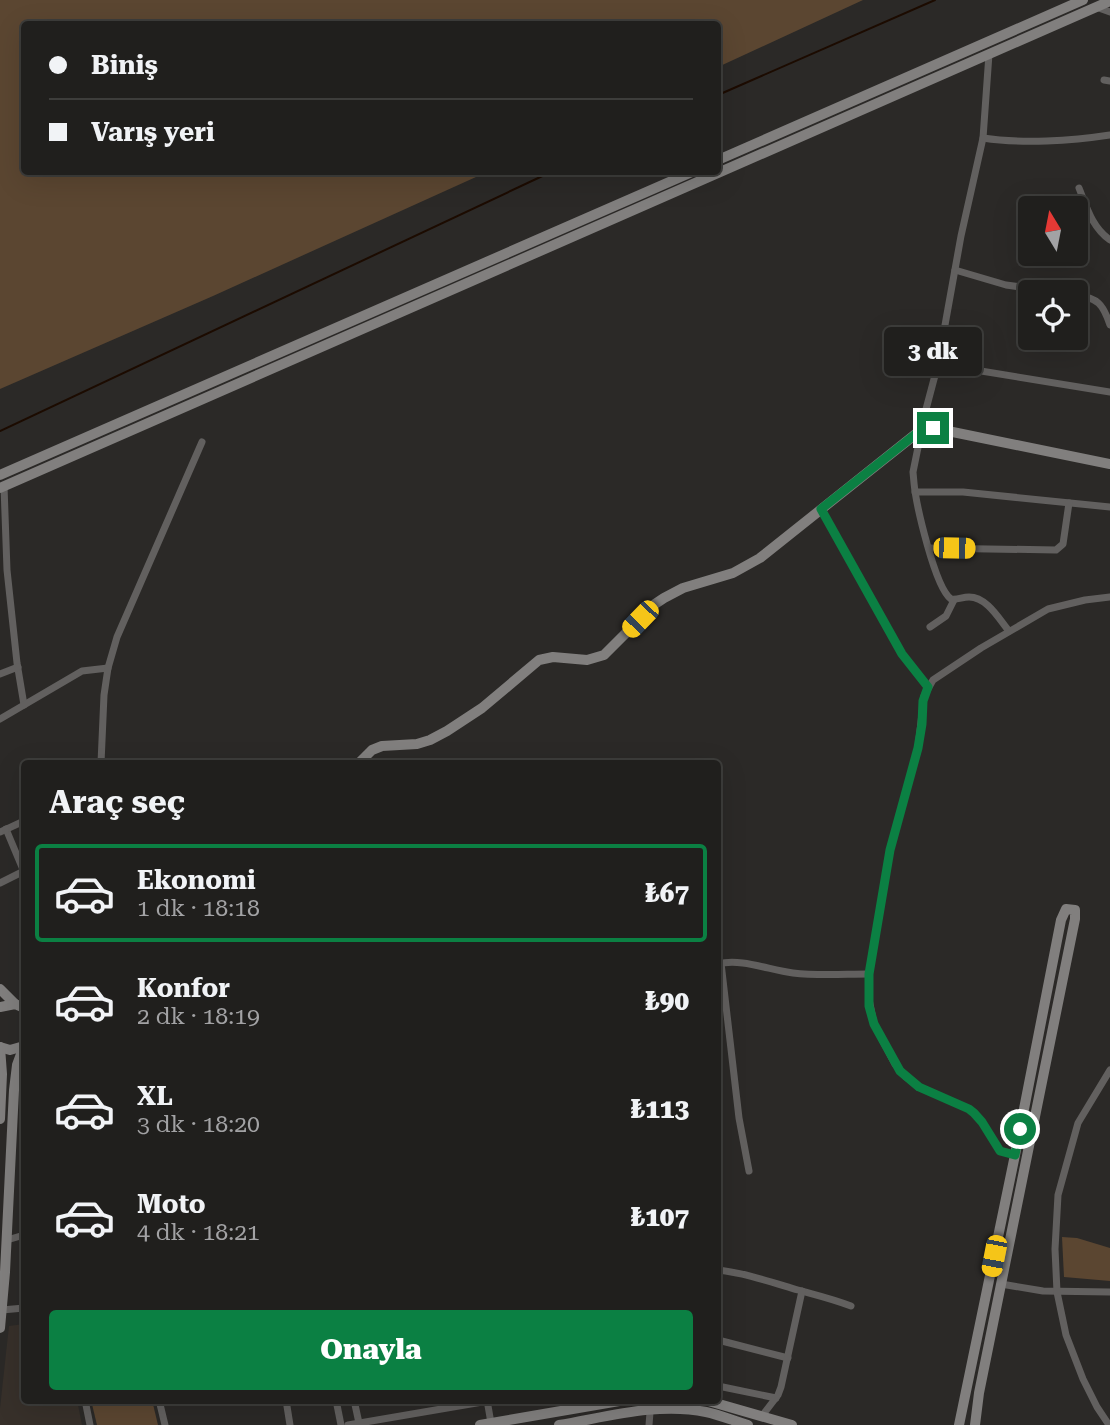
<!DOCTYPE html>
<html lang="tr">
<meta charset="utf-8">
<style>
body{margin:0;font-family:"Roboto Serif",serif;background:#282726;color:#f1f3f6;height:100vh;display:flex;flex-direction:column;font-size:26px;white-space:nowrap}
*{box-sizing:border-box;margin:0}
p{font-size:23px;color:#a2a2a4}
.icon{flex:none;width:38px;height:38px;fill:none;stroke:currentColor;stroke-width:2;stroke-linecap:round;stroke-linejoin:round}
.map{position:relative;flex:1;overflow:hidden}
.details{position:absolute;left:21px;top:760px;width:700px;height:644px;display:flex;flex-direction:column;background:#201f1d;border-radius:7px;box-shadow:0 7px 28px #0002,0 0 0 2px #3d3d3b}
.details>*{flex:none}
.hud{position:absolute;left:21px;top:21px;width:700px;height:154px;border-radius:7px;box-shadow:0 7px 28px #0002,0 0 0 2px #3d3d3b;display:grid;align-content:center;height:154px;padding:0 28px;background:#201f1d}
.needle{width:46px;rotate:350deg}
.controls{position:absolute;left:1018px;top:196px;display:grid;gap:14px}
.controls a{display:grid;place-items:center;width:70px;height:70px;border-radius:7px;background:#201f1d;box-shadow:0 7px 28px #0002,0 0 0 2px #3d3d3b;font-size:35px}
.end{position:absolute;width:32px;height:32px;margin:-16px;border:9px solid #0b8043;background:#fff;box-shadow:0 0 0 4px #fff}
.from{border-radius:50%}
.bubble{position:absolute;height:49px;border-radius:7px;background:#201f1d;box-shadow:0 7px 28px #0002,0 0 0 2px #3d3d3b;font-size:23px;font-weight:800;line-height:49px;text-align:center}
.car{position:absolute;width:21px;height:42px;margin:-21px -10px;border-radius:9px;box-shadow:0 0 5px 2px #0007;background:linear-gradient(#f5c518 24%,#345 0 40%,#f5c518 0 76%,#345 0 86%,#f5c518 0)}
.hud b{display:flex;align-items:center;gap:24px;height:66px;font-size:26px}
.hud b+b{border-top:2px solid #3d3d3b}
.hud i{width:18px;height:18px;background:#f1f3f6}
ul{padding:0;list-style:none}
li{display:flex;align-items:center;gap:21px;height:98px;margin:0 14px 10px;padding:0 14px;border:4px solid transparent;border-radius:7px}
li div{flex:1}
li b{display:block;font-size:26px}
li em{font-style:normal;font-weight:800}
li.on{border-color:#0b8043}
li>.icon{width:63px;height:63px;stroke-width:1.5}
h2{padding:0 28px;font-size:32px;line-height:84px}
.action{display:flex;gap:14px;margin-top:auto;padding:14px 28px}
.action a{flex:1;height:80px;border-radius:7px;background:#0b8043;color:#fff;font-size:28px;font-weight:800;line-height:80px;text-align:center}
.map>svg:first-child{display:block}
.built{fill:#37302a}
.green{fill:#5b4631}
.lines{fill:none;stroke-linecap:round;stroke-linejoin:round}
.stream{stroke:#1c0b00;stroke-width:2}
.street{stroke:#62605f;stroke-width:7}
.secondary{stroke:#817f7e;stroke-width:10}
.route{stroke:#0b8043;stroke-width:9}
</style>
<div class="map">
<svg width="1110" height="1425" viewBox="0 0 1110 1425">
<rect width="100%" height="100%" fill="#2b2927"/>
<!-- built -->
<polygon class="built" points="24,1324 24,1400 77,1400 82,1425 0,1425 0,1408 9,1326"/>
<!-- green -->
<g class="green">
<polygon points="0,0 863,0 718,67 718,24 24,24 24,172 487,172 213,296 0,389"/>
<polygon points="1062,1237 1077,1238 1110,1248 1110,1281 1064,1277"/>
<polygon points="91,1400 152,1400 158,1425 97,1425"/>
</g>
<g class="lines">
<!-- stream -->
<g class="stream">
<polyline points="718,95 935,0"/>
<polyline points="0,431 551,172"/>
</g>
<!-- street -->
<g class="street">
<polyline points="1096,7 1110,12"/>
<path d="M 989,54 L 983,138 L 961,236 L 938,364 L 925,413 L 913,472 L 914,483 C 916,504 935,588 951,599 C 958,600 962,597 969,597 C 987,597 999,619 1009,631"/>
<polyline points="1104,80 1110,81"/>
<path d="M 983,138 C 1022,144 1071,141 1110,135"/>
<path d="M 1079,188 C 1087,208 1092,227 1110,240"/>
<polyline points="955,270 1006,285 1057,292"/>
<path d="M 1076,295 C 1098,298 1103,304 1110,325"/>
<polyline points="938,364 1110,392"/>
<polyline points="4,486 7,570 17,663 24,705"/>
<polyline points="915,492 963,492 1110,507"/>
<polyline points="821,509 902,654 928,687"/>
<polyline points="929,548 1056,550 1063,544 1069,503"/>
<polyline points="930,627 946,616 954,600"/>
<polyline points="0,674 18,667"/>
<polyline points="0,719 82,671 108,668"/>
<polyline points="101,763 104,695 108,668 117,637 202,442"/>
<polyline points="6,829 24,872"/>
<polyline points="0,832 24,821"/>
<polyline points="0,883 24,871"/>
<polyline points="721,963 739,1118 749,1171"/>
<path d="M 718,964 C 741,958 769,970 793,973 C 818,976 844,974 869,974"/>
<polyline points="1015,1155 1000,1151 982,1122 974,1113 969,1109 919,1087 906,1077 895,1064 874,1024 869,999 869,974 890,850 918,748 924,696 933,680 981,648 1048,609 1085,600 1110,597"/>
<polyline points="7,1240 24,1235"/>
<path d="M 718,1270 C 745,1273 771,1282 798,1290 C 816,1295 833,1299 851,1306"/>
<polyline points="1001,1284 1043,1291 1110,1292"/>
<polyline points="2,1310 24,1308"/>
<polyline points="718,1340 788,1358"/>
<polyline points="718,1386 776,1398"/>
<polyline points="85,1400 90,1425"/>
<polyline points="159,1400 165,1425"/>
<polyline points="286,1400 290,1425"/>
<polyline points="336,1400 341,1425"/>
<polyline points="354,1400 359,1423"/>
<polyline points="487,1400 491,1423"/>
<polyline points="762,1416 778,1395 781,1387 802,1291"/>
<polyline points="348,1425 494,1400"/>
<polyline points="649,1425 651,1400"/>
<polyline points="1109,1425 1097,1407 1083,1379 1066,1335 1057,1292 1055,1249 1058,1195 1078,1123 1110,1070"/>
</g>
<!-- secondary -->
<g class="secondary">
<polyline points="718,160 1083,0"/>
<polyline points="0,475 692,172"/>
<polyline points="0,488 1110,1"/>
<polyline points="359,763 372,750 382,746 417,744 430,740 447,731 482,708 539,660 553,657 587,660 604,655 655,604 664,598 683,588 733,573 760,558 917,433 928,429 938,429 1110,464"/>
<polyline points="0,989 15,1004"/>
<polyline points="0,1007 15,1004 24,1008"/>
<polyline points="0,1047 10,1050 24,1046"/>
<polyline points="0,1119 2,1074 0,1047"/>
<polyline points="0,1328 5,1272 14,1090 17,1065 24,1046"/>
<polyline points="705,1400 792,1425"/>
<polyline points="480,1425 625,1400"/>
<path d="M 559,1425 C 607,1417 657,1402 706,1412 C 720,1415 734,1421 748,1425"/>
<polyline points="959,1425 1015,1155 1061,920 1066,909 1075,910 1075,919 979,1393 975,1425"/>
</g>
</g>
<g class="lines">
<!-- route -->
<polyline class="route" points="933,428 917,433 821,509 902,654 928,687 923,701 922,724 918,748 890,850 869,974 869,1006 874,1024 900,1071 919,1087 969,1109 974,1113 982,1122 1000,1151 1015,1155 1020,1129"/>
</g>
</svg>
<div class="controls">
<a><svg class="needle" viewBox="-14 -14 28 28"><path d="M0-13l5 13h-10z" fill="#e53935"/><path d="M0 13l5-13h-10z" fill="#a2a2a4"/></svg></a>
<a><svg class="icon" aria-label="locate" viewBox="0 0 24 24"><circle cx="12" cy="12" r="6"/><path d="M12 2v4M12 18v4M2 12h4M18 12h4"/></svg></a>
</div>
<i class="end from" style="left:1020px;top:1129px"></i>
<i class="end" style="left:933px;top:428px"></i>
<div class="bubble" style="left:884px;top:327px;width:98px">3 dk</div>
<i class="car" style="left:954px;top:548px;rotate:91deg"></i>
<i class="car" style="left:640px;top:619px;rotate:224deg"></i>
<i class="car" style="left:994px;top:1256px;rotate:191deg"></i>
<div class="hud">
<b><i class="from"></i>Biniş</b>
<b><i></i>Varış yeri</b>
</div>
<section class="details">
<h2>Araç seç</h2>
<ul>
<li class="on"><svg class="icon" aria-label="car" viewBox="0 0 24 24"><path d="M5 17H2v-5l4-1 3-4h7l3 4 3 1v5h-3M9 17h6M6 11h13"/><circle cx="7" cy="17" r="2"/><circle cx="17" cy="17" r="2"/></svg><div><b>Ekonomi</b><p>1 dk · 18:18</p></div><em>₺67</em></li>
<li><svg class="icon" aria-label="car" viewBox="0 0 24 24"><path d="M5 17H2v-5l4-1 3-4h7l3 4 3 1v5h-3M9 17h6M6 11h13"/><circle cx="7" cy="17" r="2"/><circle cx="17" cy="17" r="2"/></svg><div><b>Konfor</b><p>2 dk · 18:19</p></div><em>₺90</em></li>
<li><svg class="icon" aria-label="car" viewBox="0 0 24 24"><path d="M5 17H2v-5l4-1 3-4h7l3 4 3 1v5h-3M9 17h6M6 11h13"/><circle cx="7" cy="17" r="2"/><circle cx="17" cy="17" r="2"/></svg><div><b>XL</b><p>3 dk · 18:20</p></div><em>₺113</em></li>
<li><svg class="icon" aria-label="car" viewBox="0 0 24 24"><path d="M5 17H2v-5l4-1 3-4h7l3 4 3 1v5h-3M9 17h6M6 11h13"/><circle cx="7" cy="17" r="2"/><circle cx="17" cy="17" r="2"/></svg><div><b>Moto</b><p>4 dk · 18:21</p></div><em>₺107</em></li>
</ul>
<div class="action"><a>Onayla</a></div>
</section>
</div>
